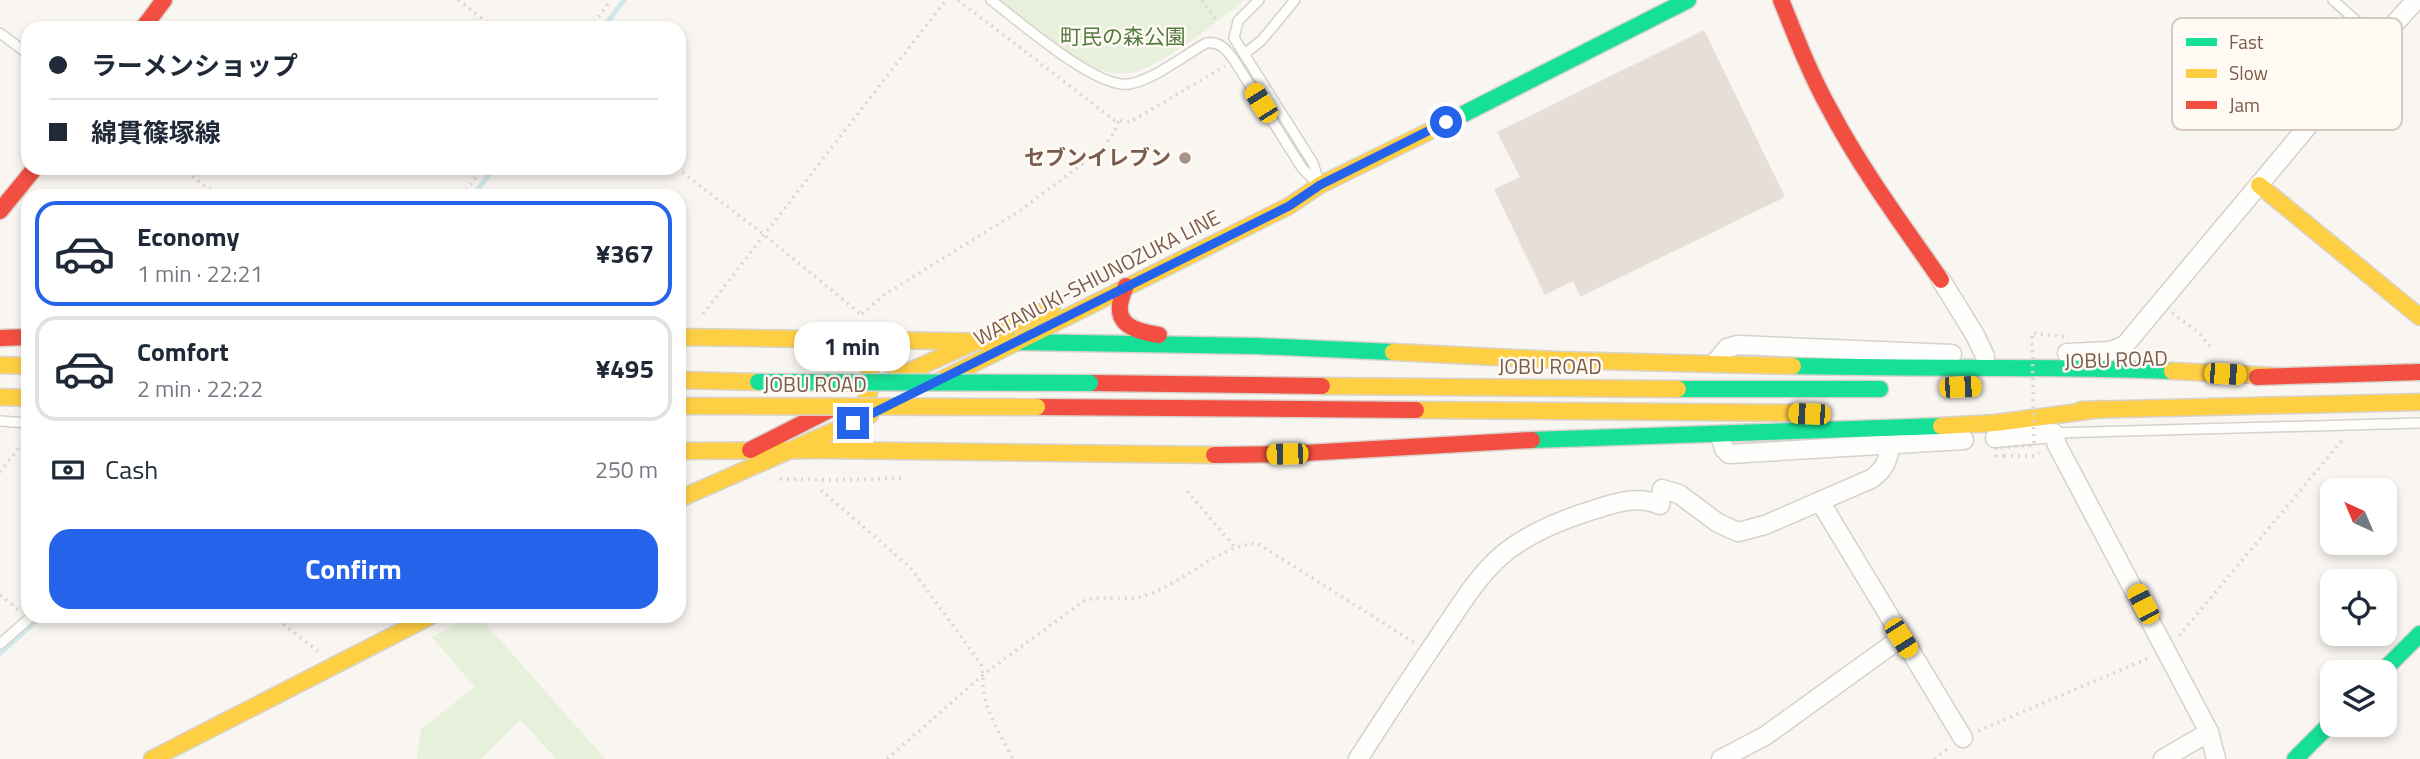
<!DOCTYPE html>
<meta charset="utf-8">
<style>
body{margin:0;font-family:"Titillium Web","Noto Sans JP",sans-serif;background:#f6f6f7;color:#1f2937;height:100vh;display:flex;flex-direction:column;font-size:26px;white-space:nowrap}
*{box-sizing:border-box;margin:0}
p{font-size:23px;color:#747a83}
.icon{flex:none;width:38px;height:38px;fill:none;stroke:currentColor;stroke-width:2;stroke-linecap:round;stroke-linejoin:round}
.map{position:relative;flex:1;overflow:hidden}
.side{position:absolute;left:21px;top:189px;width:665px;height:434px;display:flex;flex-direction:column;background:#fff;border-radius:21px;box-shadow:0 4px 10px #0003}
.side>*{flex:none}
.guide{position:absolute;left:21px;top:21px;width:665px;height:154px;border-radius:21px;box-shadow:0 4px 10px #0003;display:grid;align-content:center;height:154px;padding:0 28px;background:#fff}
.needle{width:46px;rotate:316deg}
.buttons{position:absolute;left:2320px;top:478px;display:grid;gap:14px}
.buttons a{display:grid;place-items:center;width:77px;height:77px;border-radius:14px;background:#fff;box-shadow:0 4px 10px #0003;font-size:35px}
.end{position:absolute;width:32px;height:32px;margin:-16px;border:9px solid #2563eb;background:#fff;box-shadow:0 0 0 4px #fff}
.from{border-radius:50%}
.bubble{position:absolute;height:49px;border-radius:21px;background:#fff;box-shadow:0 4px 10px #0003;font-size:23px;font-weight:700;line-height:49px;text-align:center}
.car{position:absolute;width:21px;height:42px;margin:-21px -10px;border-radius:9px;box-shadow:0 0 5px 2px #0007;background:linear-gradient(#f5c518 24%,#345 0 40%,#f5c518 0 76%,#345 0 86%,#f5c518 0)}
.guide b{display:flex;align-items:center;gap:24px;height:66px;font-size:26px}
.guide b+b{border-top:2px solid #e0e1e3}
.guide i{width:18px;height:18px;background:#1f2937}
ul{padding:12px 0 0;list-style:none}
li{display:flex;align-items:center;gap:21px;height:105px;margin:0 14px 10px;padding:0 14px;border:4px solid #e0e1e3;border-radius:21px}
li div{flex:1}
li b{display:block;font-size:26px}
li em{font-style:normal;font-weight:700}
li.selected{border-color:#2563eb}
li>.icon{width:63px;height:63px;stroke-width:1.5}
.pay{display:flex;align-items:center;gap:18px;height:77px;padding:0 28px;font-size:26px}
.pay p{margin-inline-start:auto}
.primary-button{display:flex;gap:14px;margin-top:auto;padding:14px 28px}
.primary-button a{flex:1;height:80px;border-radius:21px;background:#2563eb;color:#fff;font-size:28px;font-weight:700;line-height:80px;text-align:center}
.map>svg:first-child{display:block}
.green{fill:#e7f0db}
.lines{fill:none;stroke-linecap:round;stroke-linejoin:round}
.stream{stroke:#d0e8ea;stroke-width:5}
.building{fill:#e6ded7}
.lane-casing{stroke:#d7d1cb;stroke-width:12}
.street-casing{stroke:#d7d1cb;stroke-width:21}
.fast-casing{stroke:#d9d2cb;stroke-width:19}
.slow-casing{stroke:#d9d2cb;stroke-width:19}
.jam-casing{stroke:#d9d2cb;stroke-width:19}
.path{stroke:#dcd5d0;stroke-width:3.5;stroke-dasharray:2 5;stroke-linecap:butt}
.lane{stroke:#fefefd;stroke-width:9}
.street{stroke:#fefefd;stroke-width:18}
.fast{stroke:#16e098;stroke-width:16}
.slow{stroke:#ffcf43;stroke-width:16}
.jam{stroke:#f24e42;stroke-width:16}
.fast-bridge-casing{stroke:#dad1cc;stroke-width:19;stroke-linecap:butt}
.slow-bridge-casing{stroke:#dad1cc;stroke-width:19;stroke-linecap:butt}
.path-bridge{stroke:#dcd5d0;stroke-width:3.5;stroke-dasharray:2 5;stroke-linecap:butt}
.fast-bridge{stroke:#16e098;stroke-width:16}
.slow-bridge{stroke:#ffcf43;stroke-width:16}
.route{stroke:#2563eb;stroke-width:9}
.poi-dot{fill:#a69286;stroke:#fffaf3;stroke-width:2.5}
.labels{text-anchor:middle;stroke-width:5;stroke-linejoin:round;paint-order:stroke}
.park-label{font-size:21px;fill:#537a41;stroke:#fffaf3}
.poi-label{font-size:21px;font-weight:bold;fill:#7a5c4d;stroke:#fffaf3;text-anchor:end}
.street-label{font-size:21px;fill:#7a5c4d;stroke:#fffaf3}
.key{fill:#fffaf3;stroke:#d7cbc1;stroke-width:2}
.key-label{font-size:19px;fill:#7a5c4d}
</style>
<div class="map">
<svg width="2420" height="759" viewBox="0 0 2420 759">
<rect width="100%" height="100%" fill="#f9f5f0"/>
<!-- green -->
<g class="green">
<path d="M 1001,0 L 1244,0 C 1221,19 1158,69 1131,73 C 1119,75 1104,72 1093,67 C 1062,52 1029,21 1001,0 Z"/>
<polygon points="473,616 479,616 605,759 556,759 521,720 480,759 417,759 421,729 475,687 432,637"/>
</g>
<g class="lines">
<!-- stream -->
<g class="stream">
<polyline points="603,28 624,0"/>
<polyline points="473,196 494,168"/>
<polyline points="0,653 42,616"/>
</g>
</g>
<!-- building -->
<polygon class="building" points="1704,30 1785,197 1580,297 1573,281 1545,295 1494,189 1520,177 1497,132"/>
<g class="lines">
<defs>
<g id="lane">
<path d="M 991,0 C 1019,21 1096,89 1129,84 C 1153,80 1184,56 1206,43 C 1220,41 1226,49 1234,60 L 1302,168 L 1318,184"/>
<polyline points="1259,0 1238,21 1234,38 1313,163 1319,182"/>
<polyline points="2333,0 2379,41"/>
<polyline points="0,33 28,54"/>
<polyline points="1244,54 1261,41 1295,0"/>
<polyline points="0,421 28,423"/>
<polyline points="2054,433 2420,423"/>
<polyline points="0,644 32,616"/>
</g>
<g id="street">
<polyline points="1941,280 1975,335 1985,356"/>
<polyline points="2067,353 2111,351 2125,345 2379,41 2416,0"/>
<polyline points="1715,363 1727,348 1738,345 1952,354"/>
<polyline points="1720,436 1724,449 1729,454 1964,440"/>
<polyline points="1995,438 2054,433 2057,445 2209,732 2216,759"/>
<polyline points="1821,503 1963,738"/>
<path d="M 1358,759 C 1387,714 1416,670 1446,626 C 1463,601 1479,575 1502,555 C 1528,533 1561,520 1593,510 C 1615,503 1637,495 1660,505 L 1662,489 L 1679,494 L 1718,523 L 1738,532 L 1765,525 L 1871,479 C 1884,470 1888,462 1890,446"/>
<polyline points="1721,759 1765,736 1901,638"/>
<polyline points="2163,759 2209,732"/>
</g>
<g id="fast">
<polyline points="1434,129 1688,0"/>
<polyline points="1010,342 1257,346 1393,352"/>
<path d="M 1793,366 C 1920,369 2046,366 2172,371"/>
<polyline points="1678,389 1880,389"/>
<polyline points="1532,440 1941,426"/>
<polyline points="2382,672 2420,634"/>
<polyline points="2295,759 2333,721"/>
</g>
<g id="slow">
<polyline points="2259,185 2420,317"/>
<polyline points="679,337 1010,342"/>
<path d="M 826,351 L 856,354 C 885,377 867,398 853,423"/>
<polyline points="1393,352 1559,360 1793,366"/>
<polyline points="0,365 28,366"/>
<polyline points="2172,371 2276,376"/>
<polyline points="679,380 758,382"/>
<polyline points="888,381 1052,307"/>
<polyline points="937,382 1289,206 1320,185 1434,129"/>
<polyline points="1322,386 1678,389"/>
<polyline points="0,397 28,398"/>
<polyline points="679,406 707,406"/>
<polyline points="1416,410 1798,413"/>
<polyline points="2081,410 2420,402"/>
<polyline points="1941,426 1995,423 2102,409"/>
<polyline points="679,451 822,450 1214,455"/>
<polyline points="679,499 870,415"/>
<polyline points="152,759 431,616"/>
</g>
<g id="jam">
<path d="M 1781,0 C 1796,37 1810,74 1829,108 C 1861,169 1902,224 1941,280"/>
<polyline points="143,28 164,0"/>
<polyline points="0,211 35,168"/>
<path d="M 1126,286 C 1110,320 1126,330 1159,335"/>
<polyline points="0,338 28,337"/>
<polyline points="2257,377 2420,372"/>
<polyline points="1090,383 1322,386"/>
<polyline points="1037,407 1416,410"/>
<polyline points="750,450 833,408"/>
<polyline points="1214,455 1287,454 1532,440"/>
</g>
</defs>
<!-- lane casing -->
<use href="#lane" class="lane-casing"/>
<!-- street casing -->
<use href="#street" class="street-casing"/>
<!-- fast casing -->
<use href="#fast" class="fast-casing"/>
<!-- slow casing -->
<use href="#slow" class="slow-casing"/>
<!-- jam casing -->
<use href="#jam" class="jam-casing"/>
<!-- path -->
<g class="path">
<polyline points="458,0 494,28"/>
<polyline points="958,0 1114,120 1130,122 1225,66"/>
<polyline points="1202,0 1215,19"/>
<polyline points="590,28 611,0"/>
<polyline points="181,168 219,196"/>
<polyline points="677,168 763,234 862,315"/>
<polyline points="462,196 483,168"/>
<polyline points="2172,313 2198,332 2213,350"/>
<polyline points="703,314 946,0"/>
<polyline points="862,314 884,295 1021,210 1103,148 1114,132 1119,120"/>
<polyline points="2004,456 2034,456 2039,453"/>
<polyline points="0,472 28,436"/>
<polyline points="780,479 838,480 906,478"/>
<path d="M 821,490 L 911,568 L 981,664 C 984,674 982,682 984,692 C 987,715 1003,739 1013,759"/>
<polyline points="1187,491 1235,547"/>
<polyline points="0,595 20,611"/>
<polyline points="272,616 318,651"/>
<polyline points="2179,636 2344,438"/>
<polyline points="1978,731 2151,657"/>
<path d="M 887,759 L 984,674 L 1085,600 C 1104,595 1126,602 1144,596 C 1184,584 1214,547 1257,543 L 1415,643"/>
<polyline points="1934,759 1950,747"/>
</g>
<!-- lane -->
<use href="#lane" class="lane"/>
<!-- street -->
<use href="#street" class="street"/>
<!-- fast -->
<use href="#fast" class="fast"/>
<!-- slow -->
<use href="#slow" class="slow"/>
<!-- jam -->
<use href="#jam" class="jam"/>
<defs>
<polyline id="fast-bridge" points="758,382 1090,383"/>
<polyline id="slow-bridge" points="707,406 1037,407"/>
</defs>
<!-- fast-bridge casing -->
<use href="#fast-bridge" class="fast-bridge-casing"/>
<!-- slow-bridge casing -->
<use href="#slow-bridge" class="slow-bridge-casing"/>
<!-- path-bridge -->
<polyline class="path-bridge" points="2004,456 1996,456 1996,448 2034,445 2032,333 2069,337"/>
<!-- fast-bridge -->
<use href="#fast-bridge" class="fast-bridge"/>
<!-- slow-bridge -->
<use href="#slow-bridge" class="slow-bridge"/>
</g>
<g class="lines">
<!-- route -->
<polyline class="route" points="853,423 1289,206 1320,185 1446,122"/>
</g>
<!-- markers -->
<circle class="poi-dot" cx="1185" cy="158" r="7"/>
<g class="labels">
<!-- park labels -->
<g class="park-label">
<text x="1123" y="44">町民の森公園</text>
</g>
<!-- poi labels -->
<g class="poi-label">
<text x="1171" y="165">セブンイレブン</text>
</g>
<!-- street labels -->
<g class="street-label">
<text transform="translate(1097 278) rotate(-27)" y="7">WATANUKI-SHIUNOZUKA LINE</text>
<text transform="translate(2116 360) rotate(-2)" y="7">JOBU ROAD</text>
<text x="1550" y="374">JOBU ROAD</text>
<text x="815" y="392">JOBU ROAD</text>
</g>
</g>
<!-- legend -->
<rect x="2172" y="18" width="230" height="112" rx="10" class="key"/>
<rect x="2186" y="38" width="31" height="8" fill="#16e098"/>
<rect x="2186" y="69" width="31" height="9" fill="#ffcf43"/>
<rect x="2186" y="101" width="31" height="8" fill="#f24e42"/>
<g class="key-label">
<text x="2229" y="49">Fast</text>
<text x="2229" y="80">Slow</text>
<text x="2229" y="112">Jam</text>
</g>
</svg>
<div class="buttons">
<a><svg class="needle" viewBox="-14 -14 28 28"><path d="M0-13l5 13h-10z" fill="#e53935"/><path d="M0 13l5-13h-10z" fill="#747a83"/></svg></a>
<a><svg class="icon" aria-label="locate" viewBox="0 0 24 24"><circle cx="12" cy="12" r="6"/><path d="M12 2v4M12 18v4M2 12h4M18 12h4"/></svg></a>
<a><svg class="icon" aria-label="layers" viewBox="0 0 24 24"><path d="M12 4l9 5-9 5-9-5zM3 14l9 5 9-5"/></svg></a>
</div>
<i class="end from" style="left:1446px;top:122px"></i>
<i class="end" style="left:853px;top:423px"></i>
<div class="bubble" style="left:794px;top:322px;width:116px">1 min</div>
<i class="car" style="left:1261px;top:103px;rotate:328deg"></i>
<i class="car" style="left:2225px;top:374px;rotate:93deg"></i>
<i class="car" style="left:1960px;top:387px;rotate:88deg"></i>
<i class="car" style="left:1809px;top:414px;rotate:272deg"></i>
<i class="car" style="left:1287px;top:454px;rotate:269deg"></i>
<i class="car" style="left:2143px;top:604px;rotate:332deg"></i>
<i class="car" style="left:1901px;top:638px;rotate:148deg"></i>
<div class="guide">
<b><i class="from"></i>ラーメンショップ</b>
<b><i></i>綿貫篠塚線</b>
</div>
<section class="side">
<ul>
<li class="selected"><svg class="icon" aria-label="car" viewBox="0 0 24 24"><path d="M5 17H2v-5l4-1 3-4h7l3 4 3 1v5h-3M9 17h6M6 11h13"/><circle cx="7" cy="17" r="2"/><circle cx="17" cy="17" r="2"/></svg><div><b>Economy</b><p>1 min · 22:21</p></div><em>¥367</em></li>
<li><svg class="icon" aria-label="car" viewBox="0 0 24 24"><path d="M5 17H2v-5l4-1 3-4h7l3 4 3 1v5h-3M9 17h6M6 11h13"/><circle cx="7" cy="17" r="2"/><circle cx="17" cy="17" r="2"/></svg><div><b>Comfort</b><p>2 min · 22:22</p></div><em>¥495</em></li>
</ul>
<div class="pay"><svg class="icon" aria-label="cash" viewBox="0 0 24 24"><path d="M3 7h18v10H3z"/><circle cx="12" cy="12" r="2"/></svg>Cash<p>250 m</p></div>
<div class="primary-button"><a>Confirm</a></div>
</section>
</div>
